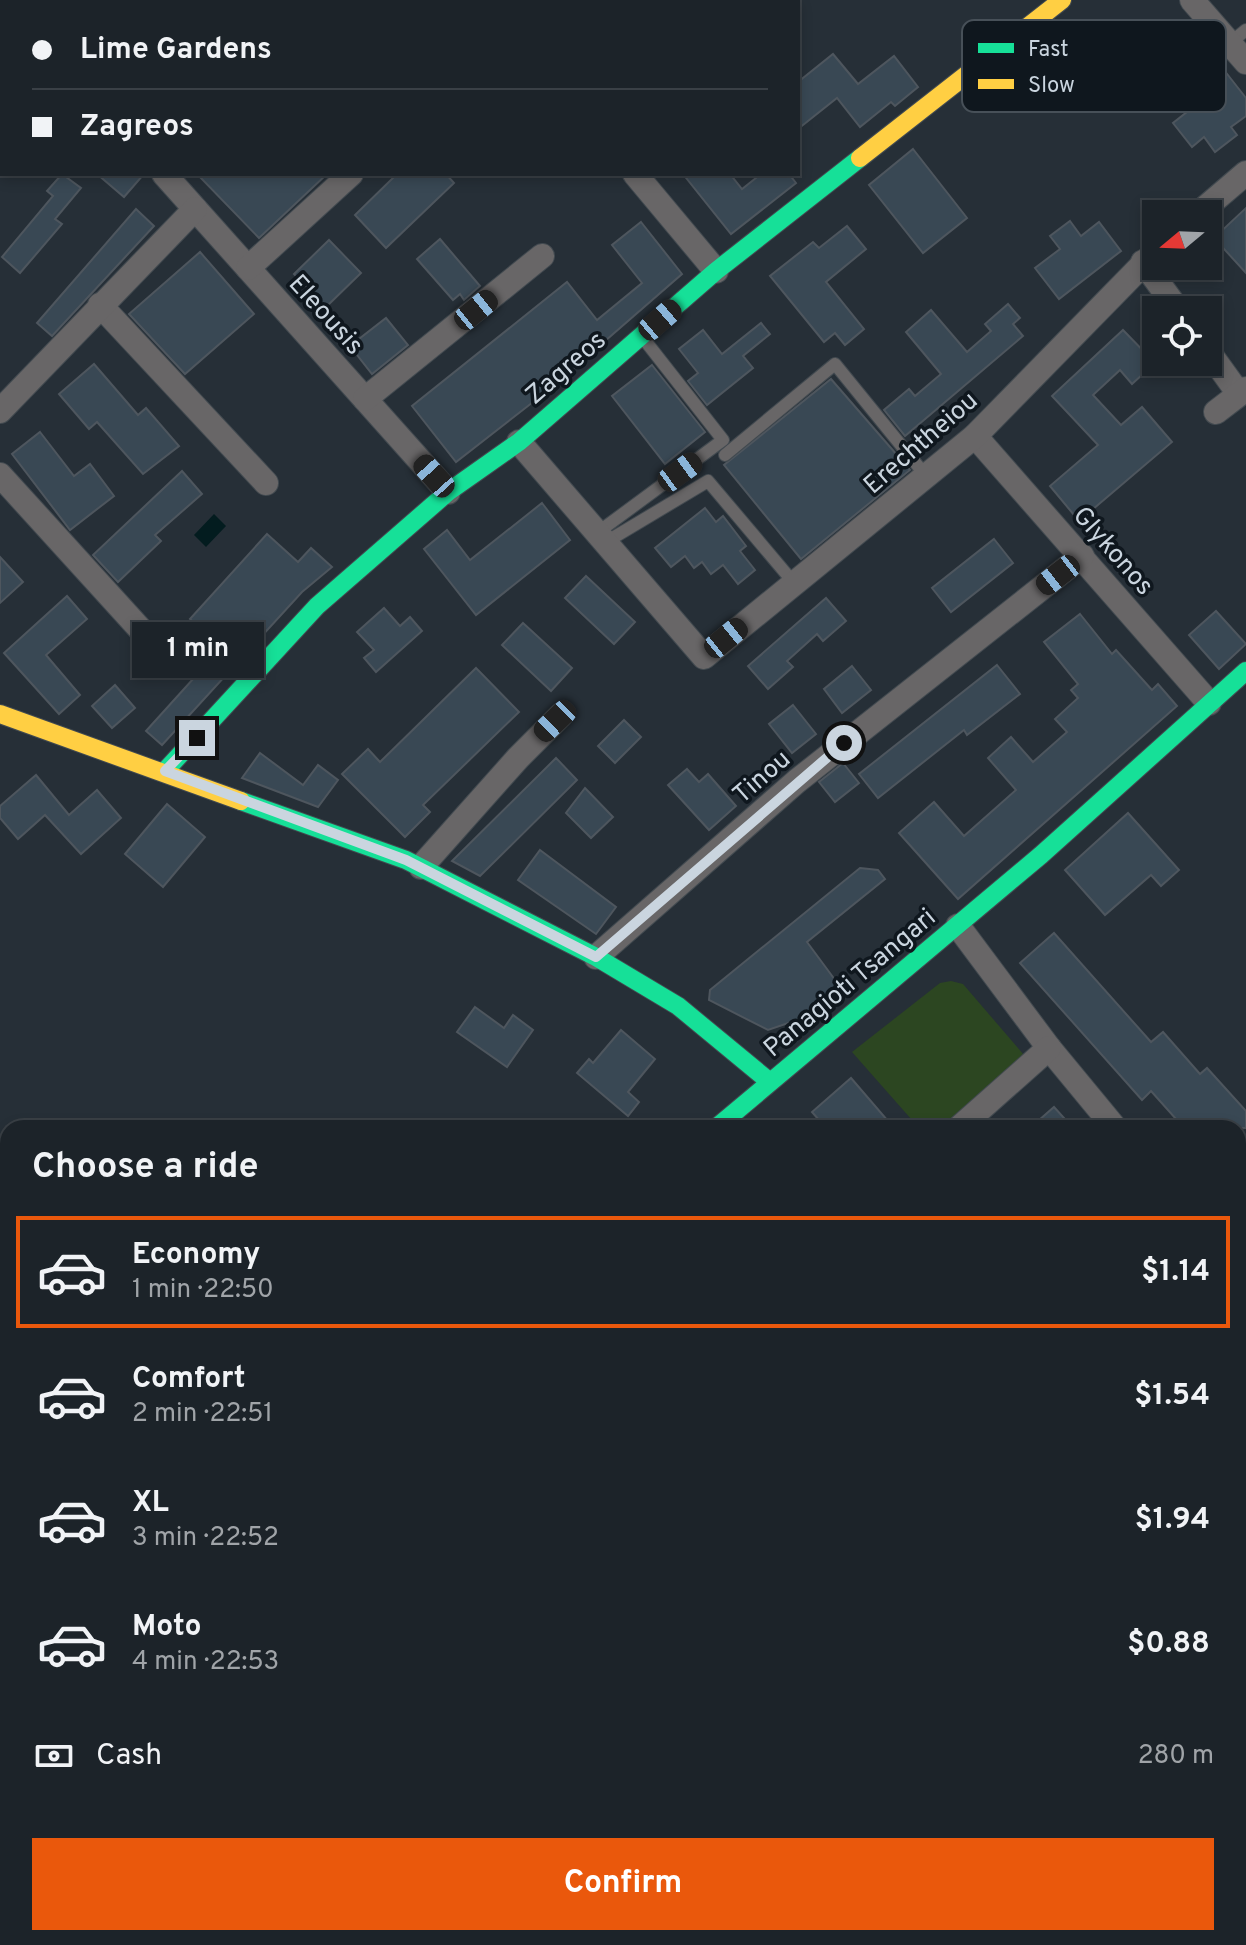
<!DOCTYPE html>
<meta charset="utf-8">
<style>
body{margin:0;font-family:Overpass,sans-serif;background:#252b31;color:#f1f3f6;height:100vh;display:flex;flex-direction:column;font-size:30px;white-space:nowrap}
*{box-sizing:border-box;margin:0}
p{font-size:26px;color:#a0a4a8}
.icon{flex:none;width:44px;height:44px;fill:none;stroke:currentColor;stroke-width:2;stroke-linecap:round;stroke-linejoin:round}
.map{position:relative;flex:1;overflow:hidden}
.panel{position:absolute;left:0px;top:1120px;width:1246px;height:826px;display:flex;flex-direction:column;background:#1c2329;border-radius:24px 24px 0 0;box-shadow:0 4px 12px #0003,0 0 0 2px #3a4046}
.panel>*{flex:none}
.top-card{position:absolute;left:0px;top:0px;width:800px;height:176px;box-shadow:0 4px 12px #0003,0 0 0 2px #3a4046;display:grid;align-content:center;height:176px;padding:0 32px;background:#1c2329}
.needle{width:52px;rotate:251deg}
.tools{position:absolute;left:1142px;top:200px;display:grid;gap:16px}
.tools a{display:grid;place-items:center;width:80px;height:80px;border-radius:0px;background:#1c2329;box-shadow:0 4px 12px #0003,0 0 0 2px #3a4046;font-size:40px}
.end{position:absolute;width:36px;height:36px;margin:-18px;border:10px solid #cad5df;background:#111;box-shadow:0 0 0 4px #111}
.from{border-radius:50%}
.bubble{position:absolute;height:56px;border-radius:0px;background:#1c2329;box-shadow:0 4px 12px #0003,0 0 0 2px #3a4046;font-size:26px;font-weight:700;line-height:56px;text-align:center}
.car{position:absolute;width:24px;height:48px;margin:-24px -12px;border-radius:10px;box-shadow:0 0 6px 2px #0007;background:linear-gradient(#222 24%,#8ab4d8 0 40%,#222 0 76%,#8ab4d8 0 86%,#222 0)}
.top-card b{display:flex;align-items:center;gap:28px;height:76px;font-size:30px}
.top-card b+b{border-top:2px solid #3a4046}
.top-card i{width:20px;height:20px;background:#f1f3f6}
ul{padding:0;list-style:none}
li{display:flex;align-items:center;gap:24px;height:112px;margin:0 16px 12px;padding:0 16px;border:4px solid transparent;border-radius:0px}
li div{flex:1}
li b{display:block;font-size:30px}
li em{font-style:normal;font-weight:700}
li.selected{border-color:#ea580c}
li>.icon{width:72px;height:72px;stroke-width:1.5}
h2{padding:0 32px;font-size:36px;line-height:96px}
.pay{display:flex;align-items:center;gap:20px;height:88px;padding:0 32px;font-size:30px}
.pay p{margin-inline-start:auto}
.primary-button{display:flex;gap:16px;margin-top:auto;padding:16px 32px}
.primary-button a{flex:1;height:92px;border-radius:0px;background:#ea580c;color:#fff;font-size:32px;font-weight:700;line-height:92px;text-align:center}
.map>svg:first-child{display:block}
.green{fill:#2c4621}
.water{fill:#031c1f}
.building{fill:#394854;stroke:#4e565e;stroke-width:2}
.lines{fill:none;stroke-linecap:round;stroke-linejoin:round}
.lane-casing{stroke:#424a50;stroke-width:14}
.street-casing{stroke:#424a50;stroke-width:26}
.fast-casing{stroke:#424a50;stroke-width:20}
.slow-casing{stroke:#424a50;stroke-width:20}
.lane{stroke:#686667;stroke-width:12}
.street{stroke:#686667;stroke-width:24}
.fast{stroke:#16e098;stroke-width:18}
.slow{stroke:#ffcf43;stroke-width:18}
.route{stroke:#cad5df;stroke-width:10}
.labels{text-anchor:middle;stroke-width:7;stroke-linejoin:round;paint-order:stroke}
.street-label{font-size:26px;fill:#cad5df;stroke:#0f171e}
.key{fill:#0f171e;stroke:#475058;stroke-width:2}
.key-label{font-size:22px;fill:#cad5df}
</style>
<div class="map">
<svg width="1246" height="1945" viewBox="0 0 1246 1945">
<rect width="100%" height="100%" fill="#262f37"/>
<!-- green -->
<g class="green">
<polygon points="951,981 963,984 1024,1055 942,1128 919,1128 852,1052 940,983"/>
<polygon points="86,1938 245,1938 242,1945 88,1945"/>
</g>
<!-- water -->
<polygon class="water" points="214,514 226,526 206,547 194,535"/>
<!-- building -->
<g class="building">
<polygon points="833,54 858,84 894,56 918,87 895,106 891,102 860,127 837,98 798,129 798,82"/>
<polygon points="1224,70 1246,98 1246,116 1231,127 1237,135 1215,152 1204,137 1192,147 1173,123 1197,104 1191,97"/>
<polygon points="913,149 967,218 923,253 869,185"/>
<polygon points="62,174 81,188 55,219 62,224 20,273 2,257 53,196 47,191"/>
<polygon points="97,174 144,174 124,197"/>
<polygon points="197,174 327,174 259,238"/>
<polygon points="397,174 446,174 454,183 386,248 355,215"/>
<polygon points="683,174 730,174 742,189 761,174 789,174 796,183 731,234"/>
<polygon points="1246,208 1246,273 1214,238"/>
<polygon points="136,209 154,226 52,336 37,323"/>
<polygon points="1070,221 1081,236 1099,222 1121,251 1059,299 1035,268 1060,249 1050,236"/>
<polygon points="641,222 682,274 551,388 456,462 412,406 567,282 597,320 642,283 612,245"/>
<polygon points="847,226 866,249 826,282 864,329 845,345 835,333 824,342 770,276 813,242 819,248"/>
<polygon points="440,239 480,286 464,300 460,294 453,300 417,259"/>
<polygon points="329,240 361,273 326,307 294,274"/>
<polygon points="200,252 254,314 185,374 129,314"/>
<polygon points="1008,304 1020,318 1013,324 1023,336 905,436 884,410 909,389 915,396 941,374 906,332 931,310 967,352 991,331 985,324"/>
<polygon points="386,318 408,345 372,374 350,346"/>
<polygon points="761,323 770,334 743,356 753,368 707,405 688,381 698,373 679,349 703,330 722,354"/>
<polygon points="1123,330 1155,363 1132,384 1120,370 1093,395 1121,425 1142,407 1172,442 1079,521 1050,486 1098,445 1052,396"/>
<polygon points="94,364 138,415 146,408 179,446 143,474 97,422 89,429 59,394"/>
<polygon points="652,365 705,432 665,464 612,396"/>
<polygon points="831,379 910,470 801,559 724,465"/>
<polygon points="40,432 74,476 90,464 114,496 70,530 12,454"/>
<polygon points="182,471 202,494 155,535 161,541 118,582 93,555"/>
<polygon points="542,503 570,540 476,615 424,549 447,530 470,560"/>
<polygon points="705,508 716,522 723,516 746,546 740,551 755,570 738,584 723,565 711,574 702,562 694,568 685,556 671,567 655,548"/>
<polygon points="267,534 298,562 311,548 332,567 302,592 162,745 146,731 222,647 190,619"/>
<polygon points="994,539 1013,563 951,612 932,588"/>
<polygon points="0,557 23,582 0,603"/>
<polygon points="586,576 635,622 614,644 565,598"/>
<polygon points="67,596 87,619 46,655 80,695 59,714 4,653"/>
<polygon points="826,598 846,621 823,641 817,634 787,661 793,667 768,689 748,666"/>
<polygon points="384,608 400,626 410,617 422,631 376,672 364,658 374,650 357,632"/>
<polygon points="1216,611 1246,644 1219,669 1189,635"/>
<polygon points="1080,614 1112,654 1116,650 1152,690 1158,684 1177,706 958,899 899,833 934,802 964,836 1016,790 988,758 1011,737 1033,762 1067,732 1055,719 1078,698 1071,690 1078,684 1044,642"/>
<polygon points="523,623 572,668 551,691 502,645"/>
<polygon points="997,665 1020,694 967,735 964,730 878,798 859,774"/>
<polygon points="852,666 871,690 842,713 824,689"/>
<polygon points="476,668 519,712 423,805 430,812 405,837 342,774 368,749 380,762"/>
<polygon points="115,685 135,708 112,728 92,706"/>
<polygon points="793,705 816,734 792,753 769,724"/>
<polygon points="624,720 641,737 615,763 598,746"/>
<polygon points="260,753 303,785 318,765 338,780 318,807 242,778"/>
<polygon points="556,758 577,780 480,876 452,861"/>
<polygon points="843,763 859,783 835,802 819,782"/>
<polygon points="687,769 699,782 708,774 736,806 709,830 668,785"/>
<polygon points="36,775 69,815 97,790 121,818 81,854 45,815 18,839 0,818 0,806"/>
<polygon points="585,788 613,817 591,838 566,813"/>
<polygon points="167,804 205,837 163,887 125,854"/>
<polygon points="1128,813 1179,870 1161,886 1151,875 1105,915 1065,870"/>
<polygon points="540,850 616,907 596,934 518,880"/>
<polygon points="860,868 878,870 885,879 807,942 841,988 797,1020 768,1030 709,1000 710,990"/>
<polygon points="1054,933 1151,1042 1163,1032 1200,1074 1207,1068 1246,1111 1246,1128 1184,1128 1151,1091 1142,1100 1020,963"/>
<polygon points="475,1007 504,1028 513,1015 533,1030 507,1067 457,1032"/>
<polygon points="621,1030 655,1059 628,1092 639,1102 628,1116 577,1073 589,1059 593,1063"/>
<polygon points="851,1078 894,1128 826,1128 812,1112"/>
<polygon points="1054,1107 1073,1128 1030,1128"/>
</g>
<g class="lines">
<defs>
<g id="lane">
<polyline points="1230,43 1246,30"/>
<polyline points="725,455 835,364 926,476"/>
<polyline points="597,533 723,440 643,338"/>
<polyline points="606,542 708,481 794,583"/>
</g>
<g id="street">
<polyline points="8,0 10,2"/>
<polyline points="239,0 240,2"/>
<polyline points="492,0 494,2"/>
<polyline points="1192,0 1246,62"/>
<polyline points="181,2 183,0"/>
<polyline points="692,2 694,0"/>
<polyline points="164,174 448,492"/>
<polyline points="635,174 716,271"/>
<polyline points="1198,214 1246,173"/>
<polyline points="1143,262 1178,310"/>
<polyline points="248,268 351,174"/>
<polyline points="100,305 266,483"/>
<polyline points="1208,351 1239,394"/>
<polyline points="365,399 542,256"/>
<polyline points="0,411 195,209"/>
<polyline points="1216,412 1246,389"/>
<polyline points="975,436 1209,703"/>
<polyline points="519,442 704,657 975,436 1156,251"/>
<polyline points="0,475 150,640"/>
<polyline points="421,867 518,758 561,715"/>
<polyline points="958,926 1049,1048 1115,1128"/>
<polyline points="596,957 797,781 1082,556"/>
<polyline points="959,1128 1049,1048"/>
<polyline points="1238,1269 1246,1278"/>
<polyline points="0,1348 8,1357"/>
<polyline points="1238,1500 1246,1493"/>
<polyline points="0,1614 8,1625"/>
<polyline points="1238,1799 1246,1807"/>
<polyline points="14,1938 27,1945"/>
<polyline points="382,1938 388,1945"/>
<polyline points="624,1938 630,1945"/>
<polyline points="843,1938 847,1945"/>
<polyline points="1125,1938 1132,1945"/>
<polyline points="61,1945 65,1938"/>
</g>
<g id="fast">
<polyline points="165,771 317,606 448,492 519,442 716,271 860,158"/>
<polyline points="241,801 406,860 596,957 678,1006 770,1082"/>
<polyline points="716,1128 1041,855 1246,671"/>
<polyline points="0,1734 8,1727"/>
</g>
<g id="slow">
<polyline points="860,158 1062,0"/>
<polyline points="0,714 241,801"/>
</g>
</defs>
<!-- lane casing -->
<use href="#lane" class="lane-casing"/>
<!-- street casing -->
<use href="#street" class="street-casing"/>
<!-- fast casing -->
<use href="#fast" class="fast-casing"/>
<!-- slow casing -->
<use href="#slow" class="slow-casing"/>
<!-- lane -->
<use href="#lane" class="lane"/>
<!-- street -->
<use href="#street" class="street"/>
<!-- fast -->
<use href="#fast" class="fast"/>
<!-- slow -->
<use href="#slow" class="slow"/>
</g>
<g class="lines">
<!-- route -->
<polyline class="route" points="197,738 165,771 406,860 596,957 844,743"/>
</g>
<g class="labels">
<!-- street labels -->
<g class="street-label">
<text transform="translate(327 314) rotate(48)" y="9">Eleousis</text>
<text transform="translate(565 367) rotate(-41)" y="9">Zagreos</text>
<text transform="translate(920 442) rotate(-41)" y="9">Erechtheiou</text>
<text transform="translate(1114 550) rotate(49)" y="9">Glykonos</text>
<text transform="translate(761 776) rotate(-41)" y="9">Tinou</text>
<text transform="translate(849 982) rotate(-40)" y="9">Panagioti Tsangari</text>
</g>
</g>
<!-- legend -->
<rect x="962" y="20" width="264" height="92" rx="12" class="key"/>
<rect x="978" y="43" width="36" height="10" fill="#16e098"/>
<rect x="978" y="79" width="36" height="10" fill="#ffcf43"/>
<g class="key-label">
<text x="1028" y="56">Fast</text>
<text x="1028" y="92">Slow</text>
</g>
</svg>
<div class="tools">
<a><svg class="needle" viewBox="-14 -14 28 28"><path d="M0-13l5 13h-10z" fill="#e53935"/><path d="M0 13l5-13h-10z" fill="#a0a4a8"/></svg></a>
<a><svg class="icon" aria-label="locate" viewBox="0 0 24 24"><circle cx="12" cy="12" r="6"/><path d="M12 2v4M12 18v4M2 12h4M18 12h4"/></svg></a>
</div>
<i class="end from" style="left:844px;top:743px"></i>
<i class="end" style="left:197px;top:738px"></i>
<div class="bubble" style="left:132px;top:622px;width:132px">1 min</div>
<i class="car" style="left:476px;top:310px;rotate:51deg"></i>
<i class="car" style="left:660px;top:320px;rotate:49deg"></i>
<i class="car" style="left:680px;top:472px;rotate:54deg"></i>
<i class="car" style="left:434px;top:476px;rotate:318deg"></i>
<i class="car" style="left:1058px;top:575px;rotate:232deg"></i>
<i class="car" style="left:726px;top:638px;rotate:51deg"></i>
<i class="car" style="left:555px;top:721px;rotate:226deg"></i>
<div class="top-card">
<b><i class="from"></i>Lime Gardens</b>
<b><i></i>Zagreos</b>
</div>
<section class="panel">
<h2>Choose a ride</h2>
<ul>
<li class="selected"><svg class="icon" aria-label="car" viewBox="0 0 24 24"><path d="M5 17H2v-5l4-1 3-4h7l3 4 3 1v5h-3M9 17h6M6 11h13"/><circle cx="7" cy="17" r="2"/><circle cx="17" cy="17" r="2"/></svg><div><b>Economy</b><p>1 min · 22:50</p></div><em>$1.14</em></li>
<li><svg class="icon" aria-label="car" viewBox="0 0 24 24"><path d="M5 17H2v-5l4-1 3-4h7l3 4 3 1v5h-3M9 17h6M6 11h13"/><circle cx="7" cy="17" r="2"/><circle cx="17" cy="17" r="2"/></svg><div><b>Comfort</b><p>2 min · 22:51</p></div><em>$1.54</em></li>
<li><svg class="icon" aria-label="car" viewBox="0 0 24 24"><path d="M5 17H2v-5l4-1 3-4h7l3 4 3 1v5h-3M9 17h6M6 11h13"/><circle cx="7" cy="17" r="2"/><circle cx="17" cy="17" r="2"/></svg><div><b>XL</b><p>3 min · 22:52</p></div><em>$1.94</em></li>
<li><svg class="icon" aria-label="car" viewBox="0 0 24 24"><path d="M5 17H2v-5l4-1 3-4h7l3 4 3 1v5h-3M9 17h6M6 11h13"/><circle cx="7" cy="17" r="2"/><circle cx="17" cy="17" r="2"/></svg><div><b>Moto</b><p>4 min · 22:53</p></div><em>$0.88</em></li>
</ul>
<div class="pay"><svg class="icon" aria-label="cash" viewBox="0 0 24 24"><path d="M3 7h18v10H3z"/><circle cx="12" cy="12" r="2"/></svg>Cash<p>280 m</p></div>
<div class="primary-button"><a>Confirm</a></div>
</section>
</div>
